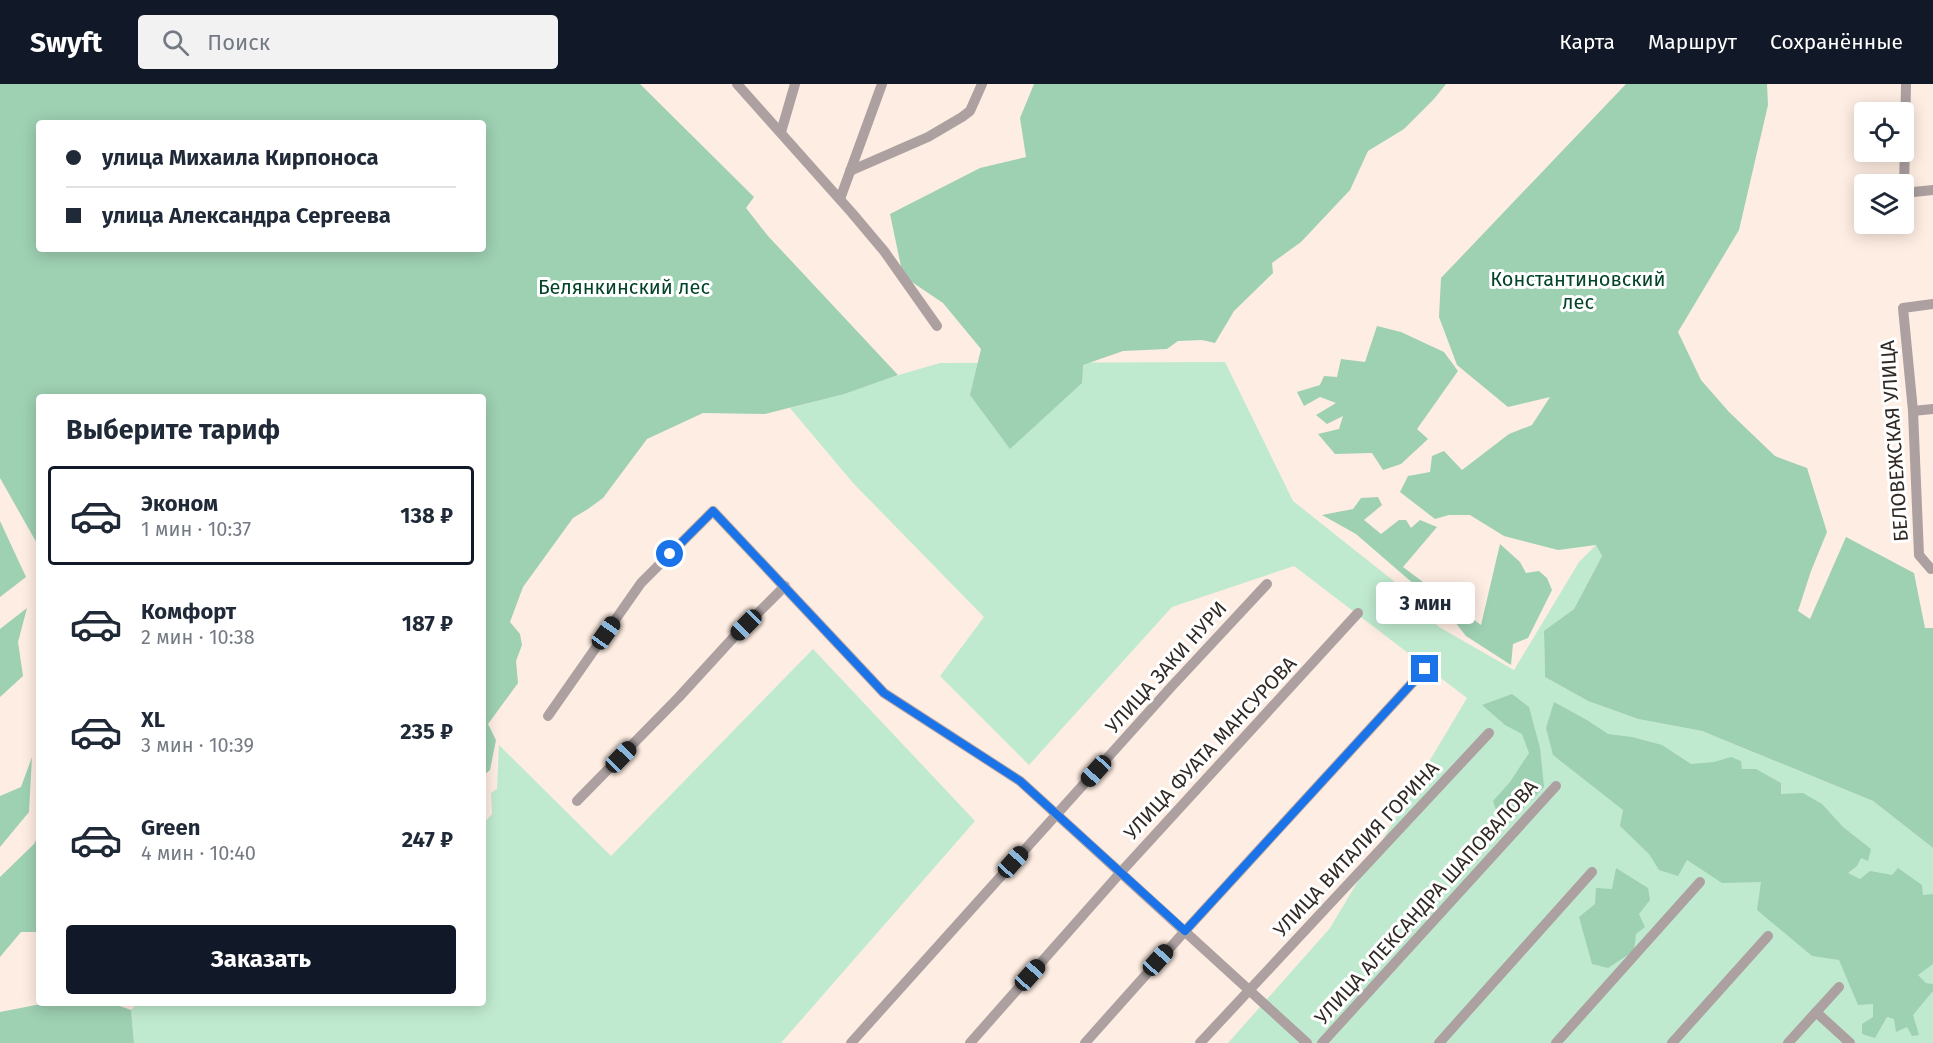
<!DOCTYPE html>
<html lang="ru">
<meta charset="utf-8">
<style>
body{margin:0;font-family:"Fira Sans",sans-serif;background:#f2f2f3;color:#1f2937;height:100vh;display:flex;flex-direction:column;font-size:22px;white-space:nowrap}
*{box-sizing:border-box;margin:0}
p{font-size:20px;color:#747a83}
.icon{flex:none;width:33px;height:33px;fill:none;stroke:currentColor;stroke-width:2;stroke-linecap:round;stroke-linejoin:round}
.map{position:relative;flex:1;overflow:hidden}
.details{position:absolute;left:36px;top:310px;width:450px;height:612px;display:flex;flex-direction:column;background:#fff;border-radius:6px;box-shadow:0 3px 15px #0003}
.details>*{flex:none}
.guide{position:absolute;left:36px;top:36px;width:450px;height:132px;border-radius:6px;box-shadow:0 3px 15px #0003;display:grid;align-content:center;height:132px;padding:0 30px;background:#fff}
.buttons{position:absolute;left:1854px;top:18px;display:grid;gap:12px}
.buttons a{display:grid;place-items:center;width:60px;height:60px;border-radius:6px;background:#fff;box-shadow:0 3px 15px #0003;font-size:30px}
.end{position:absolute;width:27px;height:27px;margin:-14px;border:8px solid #1a73e8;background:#fff;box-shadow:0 0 0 3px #fff}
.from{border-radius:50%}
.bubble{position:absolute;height:42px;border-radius:6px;background:#fff;box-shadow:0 3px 15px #0003;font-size:20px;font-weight:700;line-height:42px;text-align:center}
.car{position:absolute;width:18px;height:36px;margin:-18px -9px;border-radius:8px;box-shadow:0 0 4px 2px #0007;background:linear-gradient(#222 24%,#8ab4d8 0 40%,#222 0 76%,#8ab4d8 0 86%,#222 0)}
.guide b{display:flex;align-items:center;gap:21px;height:57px;font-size:22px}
.guide b+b{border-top:2px solid #e0e1e3}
.guide i{width:15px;height:15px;background:#1f2937}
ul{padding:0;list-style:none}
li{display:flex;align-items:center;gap:18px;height:99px;margin:0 12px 9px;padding:0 18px;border:3px solid transparent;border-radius:6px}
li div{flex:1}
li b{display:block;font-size:22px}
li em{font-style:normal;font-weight:700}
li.active{border-color:#111827}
li>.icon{width:54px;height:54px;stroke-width:1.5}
h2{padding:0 30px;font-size:27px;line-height:72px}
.action{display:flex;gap:12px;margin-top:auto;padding:12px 30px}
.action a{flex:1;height:69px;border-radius:6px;background:#111827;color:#fff;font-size:24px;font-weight:700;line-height:69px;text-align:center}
header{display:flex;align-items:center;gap:36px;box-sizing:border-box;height:84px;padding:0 30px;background:#111827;color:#fff}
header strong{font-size:28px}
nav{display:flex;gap:33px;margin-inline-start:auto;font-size:21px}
.search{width:420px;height:54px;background:#f2f2f3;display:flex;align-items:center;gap:15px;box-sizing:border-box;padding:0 21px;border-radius:6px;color:#747a83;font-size:22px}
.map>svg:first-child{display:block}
.green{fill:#c0ead0}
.forest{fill:#9ed0b2;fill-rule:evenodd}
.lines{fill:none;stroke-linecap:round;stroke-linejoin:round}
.minor{stroke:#aca0a0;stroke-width:10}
.route{stroke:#1a73e8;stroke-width:8}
.labels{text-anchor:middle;stroke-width:6;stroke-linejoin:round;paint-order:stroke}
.park-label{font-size:20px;fill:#034429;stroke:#fff}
.street-label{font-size:20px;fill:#312924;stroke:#fff}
</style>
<header>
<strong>Swyft</strong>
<div class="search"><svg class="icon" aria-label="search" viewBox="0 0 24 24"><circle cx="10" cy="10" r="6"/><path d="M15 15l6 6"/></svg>Поиск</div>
<nav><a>Карта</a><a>Маршрут</a><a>Сохранённые</a></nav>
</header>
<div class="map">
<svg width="1933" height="959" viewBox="0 0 1933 959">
<rect width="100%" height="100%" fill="#feede2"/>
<!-- green -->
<g class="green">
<path d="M 1225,278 L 1293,417 L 1395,498 L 1439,543 L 1514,586 L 1579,478 L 1596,461 L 1602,472 L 1574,525 L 1544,548 L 1545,593 L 1588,617 L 1638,635 L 1702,647 L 1873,717 L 1933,764 L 1933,959 L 1228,959 L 1330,844 L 1467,614 L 1294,482 L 1172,523 L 1029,681 L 940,592 L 984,533 L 853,399 L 790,324 C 840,311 889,293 940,279 Z"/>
<polygon points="813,565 975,737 781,959 134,959 131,926 137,920 483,920 483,740 492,730 491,709 497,705 499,661 611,772"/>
</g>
<!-- forest -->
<g class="forest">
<path d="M 0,0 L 640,0 L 754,113 L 746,124 L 768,152 L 898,291 L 844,310 L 765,330 L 703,329 L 647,355 L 603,414 L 588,425 L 573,434 L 523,503 L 510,538 L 520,550 L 522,561 L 516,577 L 518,599 L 488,640 L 496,656 L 490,686 L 483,692 L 483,314 L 39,314 L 39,463 L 0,394 ZM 39,39 L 483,39 L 483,165 L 39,165 Z"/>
<polygon points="1034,0 1446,0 1434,15 1404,45 1368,67 1350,106 1301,158 1272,179 1273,189 1234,227 1215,259 1202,256 1178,257 1167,265 1123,267 1083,281 1082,299 1010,365 970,311 981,265 943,219 903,192 890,130 980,84 1026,73 1020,34"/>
<polygon points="1626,0 1767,0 1768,21 1739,146 1678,248 1701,296 1729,328 1775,372 1807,384 1827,448 1811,487 1798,527 1810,535 1846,453 1914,489 1925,544 1933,544 1933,764 1873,717 1702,647 1638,635 1588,617 1545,593 1544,547 1574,525 1602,472 1596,461 1558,466 1504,452 1470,431 1449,431 1435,435 1400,408 1408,392 1430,388 1432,372 1444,367 1462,386 1509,350 1532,341 1550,313 1508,323 1457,281 1439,233 1441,194"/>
<polygon points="1377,242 1401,248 1444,268 1458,287 1417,345 1428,355 1401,380 1383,386 1372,369 1335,370 1318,350 1339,345 1343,332 1327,340 1316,331 1336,319 1320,313 1304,322 1297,308 1320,301 1324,292 1337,293 1341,275 1365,278"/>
<polygon points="1378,413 1382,421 1364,436 1381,450 1399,436 1406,436 1411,444 1420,436 1437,443 1403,483 1435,507 1430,514 1356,450 1322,431 1353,425 1361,414"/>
<polygon points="0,437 26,493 0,513"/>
<polygon points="1500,460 1520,478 1526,489 1539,487 1547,494 1552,506 1528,554 1513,560 1511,581 1466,552 1440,519 1445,514 1481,541"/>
<polygon points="27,524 18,558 23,592 0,613 0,545"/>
<polygon points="1512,610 1529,623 1540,664 1544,703 1515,733 1498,732 1493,717 1510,698 1529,669 1522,650 1505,641 1482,621"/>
<polygon points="1554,618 1587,636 1608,650 1632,653 1662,661 1691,680 1714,678 1731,673 1741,677 1742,685 1756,685 1781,699 1781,710 1803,709 1822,720 1843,743 1871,765 1868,777 1861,774 1857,782 1848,789 1860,795 1870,787 1892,791 1898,784 1922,801 1923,811 1933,810 1933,880 1918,891 1926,899 1933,900 1933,907 1913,931 1919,951 1912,952 1907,943 1896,948 1894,935 1887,933 1875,954 1862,950 1862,940 1873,933 1873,920 1858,921 1839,876 1812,872 1757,826 1761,798 1722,799 1687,776 1678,792 1659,786 1649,770 1620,742 1623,726 1553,671 1546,644"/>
<polygon points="32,673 29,728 0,763 0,712 21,703"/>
<polygon points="39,751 39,848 21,848 0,873 0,793 34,760"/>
<polygon points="1616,784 1648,804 1650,816 1639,830 1645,843 1636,850 1634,867 1608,884 1592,880 1579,833 1595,820 1596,804 1612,805"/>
<polygon points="41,920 114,920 131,926 134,959 0,959 0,928"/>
</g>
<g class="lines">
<!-- minor -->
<g class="minor">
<polyline points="737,0 852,129 884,167 937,242"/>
<polyline points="1906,0 1904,109 1933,106"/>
<polyline points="781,48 795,0"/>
<polyline points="850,87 928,53 962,33 970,27 982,0"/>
<polyline points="840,115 882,0"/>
<polyline points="1913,327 1933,325"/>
<polyline points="1931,485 1919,471 1913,327 1903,224 1933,220"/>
<polyline points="548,632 641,499 713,427 884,609 1020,697 1307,959"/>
<polyline points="577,717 679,613 733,554 785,502"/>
<polyline points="1816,928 1850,959"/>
<polyline points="851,959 1172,602 1267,500"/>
<polyline points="970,959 1121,788 1358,529"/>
<polyline points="1085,959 1185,847 1425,585"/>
<polyline points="1200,959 1489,649"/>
<polyline points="1322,959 1556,702"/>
<polyline points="1439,959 1592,788"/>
<polyline points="1556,959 1700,798"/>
<polyline points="1672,959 1768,852"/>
<polyline points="1788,959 1839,903"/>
</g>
</g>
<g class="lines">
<!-- route -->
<polyline class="route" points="670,470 713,427 884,609 1020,697 1185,847 1425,585"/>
</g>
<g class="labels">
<!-- park labels -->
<g class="park-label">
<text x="1578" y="202">Константиновский<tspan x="1578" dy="23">лес</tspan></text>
<text x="624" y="210">Белянкинский лес</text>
</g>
<!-- street labels -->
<g class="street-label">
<text transform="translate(1894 357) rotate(-94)" y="7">БЕЛОВЕЖСКАЯ УЛИЦА</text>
<text transform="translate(1166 583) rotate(-48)" y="7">УЛИЦА ЗАКИ НУРИ</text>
<text transform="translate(1210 664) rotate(-47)" y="7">УЛИЦА ФУАТА МАНСУРОВА</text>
<text transform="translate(1356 765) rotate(-47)" y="7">УЛИЦА ВИТАЛИЯ ГОРИНА</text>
<text transform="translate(1426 818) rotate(-48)" y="7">УЛИЦА АЛЕКСАНДРА ШАПОВАЛОВА</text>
</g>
</g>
</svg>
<div class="buttons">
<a><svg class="icon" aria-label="locate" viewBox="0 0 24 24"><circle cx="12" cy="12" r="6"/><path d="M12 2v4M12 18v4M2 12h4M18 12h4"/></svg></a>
<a><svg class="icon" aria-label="layers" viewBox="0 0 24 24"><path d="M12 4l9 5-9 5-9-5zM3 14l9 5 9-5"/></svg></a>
</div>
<i class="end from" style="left:670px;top:470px"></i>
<i class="end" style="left:1425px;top:585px"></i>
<div class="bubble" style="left:1376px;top:498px;width:99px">3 мин</div>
<i class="car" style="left:746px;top:541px;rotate:225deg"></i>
<i class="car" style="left:606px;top:549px;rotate:35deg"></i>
<i class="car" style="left:621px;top:673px;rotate:44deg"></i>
<i class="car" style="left:1096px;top:687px;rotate:222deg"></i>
<i class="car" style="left:1013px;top:778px;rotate:42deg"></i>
<i class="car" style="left:1158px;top:876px;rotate:42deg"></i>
<i class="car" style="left:1030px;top:891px;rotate:42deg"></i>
<div class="guide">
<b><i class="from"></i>улица Михаила Кирпоноса</b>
<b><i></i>улица Александра Сергеева</b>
</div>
<section class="details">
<h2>Выберите тариф</h2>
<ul>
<li class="active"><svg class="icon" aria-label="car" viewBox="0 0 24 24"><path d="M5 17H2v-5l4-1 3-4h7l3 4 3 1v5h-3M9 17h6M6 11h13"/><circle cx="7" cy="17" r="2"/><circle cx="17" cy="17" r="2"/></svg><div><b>Эконом</b><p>1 мин · 10:37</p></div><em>138 ₽</em></li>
<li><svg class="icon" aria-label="car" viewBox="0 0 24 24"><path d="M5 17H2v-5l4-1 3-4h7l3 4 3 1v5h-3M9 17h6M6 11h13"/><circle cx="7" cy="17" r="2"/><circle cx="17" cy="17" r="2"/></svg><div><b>Комфорт</b><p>2 мин · 10:38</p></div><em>187 ₽</em></li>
<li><svg class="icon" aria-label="car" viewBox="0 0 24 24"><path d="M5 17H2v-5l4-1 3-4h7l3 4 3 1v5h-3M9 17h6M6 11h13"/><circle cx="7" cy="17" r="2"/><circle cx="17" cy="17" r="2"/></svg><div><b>XL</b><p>3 мин · 10:39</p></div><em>235 ₽</em></li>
<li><svg class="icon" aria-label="car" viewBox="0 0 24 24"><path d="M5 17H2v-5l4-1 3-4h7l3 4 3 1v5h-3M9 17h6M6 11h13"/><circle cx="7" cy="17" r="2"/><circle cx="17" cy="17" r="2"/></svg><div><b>Green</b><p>4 мин · 10:40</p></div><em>247 ₽</em></li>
</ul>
<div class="action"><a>Заказать</a></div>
</section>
</div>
